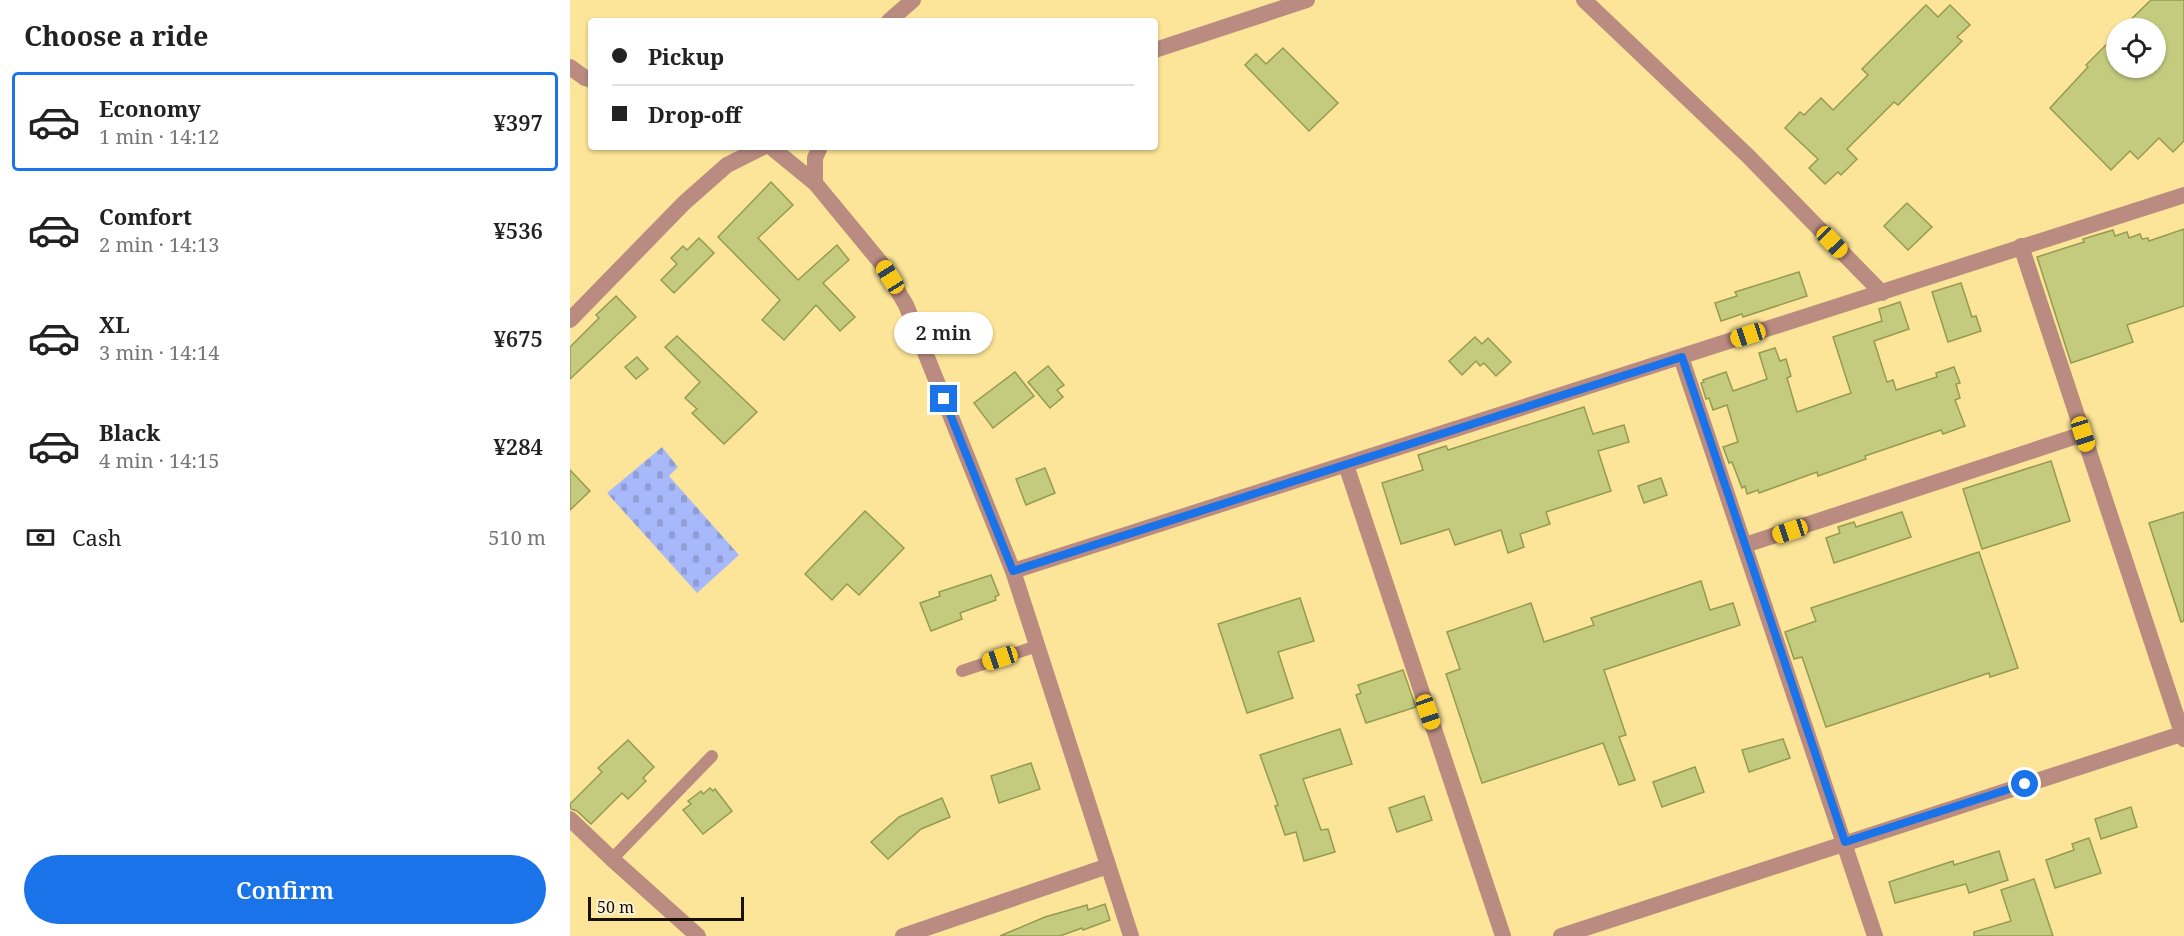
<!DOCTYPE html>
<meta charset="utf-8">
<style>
body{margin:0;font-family:"Noto Serif",serif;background:#f2f2f2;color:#222;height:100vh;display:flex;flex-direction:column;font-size:22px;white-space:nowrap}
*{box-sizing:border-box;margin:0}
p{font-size:20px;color:#767676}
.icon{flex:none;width:33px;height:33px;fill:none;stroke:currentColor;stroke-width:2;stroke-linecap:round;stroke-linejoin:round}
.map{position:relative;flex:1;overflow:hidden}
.drawer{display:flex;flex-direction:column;background:#fff;width:570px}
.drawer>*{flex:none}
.banner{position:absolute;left:18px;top:18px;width:570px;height:132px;border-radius:6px;box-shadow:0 2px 4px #0004;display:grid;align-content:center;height:132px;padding:0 24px;background:#fff}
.controls{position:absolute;left:1536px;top:18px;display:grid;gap:12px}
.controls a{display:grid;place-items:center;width:60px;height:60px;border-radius:50%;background:#fff;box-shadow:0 2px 4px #0004;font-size:30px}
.scale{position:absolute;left:18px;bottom:15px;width:156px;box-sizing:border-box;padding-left:6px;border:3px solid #181100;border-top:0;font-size:16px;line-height:21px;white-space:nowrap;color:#181100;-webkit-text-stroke:4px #fcf3d5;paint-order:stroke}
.end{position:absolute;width:27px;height:27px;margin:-14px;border:8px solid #1a73e8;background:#fff;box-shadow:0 0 0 3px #fff}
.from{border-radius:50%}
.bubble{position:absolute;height:42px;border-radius:21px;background:#fff;box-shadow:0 2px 4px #0004;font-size:20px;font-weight:600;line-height:42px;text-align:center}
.car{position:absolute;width:18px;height:36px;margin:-18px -9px;border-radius:8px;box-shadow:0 0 4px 2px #0007;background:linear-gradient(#f5c518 24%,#345 0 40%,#f5c518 0 76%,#345 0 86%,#f5c518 0)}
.banner b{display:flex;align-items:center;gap:21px;height:57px;font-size:22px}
.banner b+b{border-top:2px solid #e0e0e0}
.banner i{width:15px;height:15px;background:#222}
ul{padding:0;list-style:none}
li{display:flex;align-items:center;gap:18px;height:99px;margin:0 12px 9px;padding:0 12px;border:3px solid transparent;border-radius:6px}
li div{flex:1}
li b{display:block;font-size:22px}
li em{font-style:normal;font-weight:600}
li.on{border-color:#1a73e8}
li>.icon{width:54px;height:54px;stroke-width:1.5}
h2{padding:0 24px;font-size:27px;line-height:72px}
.pay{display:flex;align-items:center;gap:15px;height:66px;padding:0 24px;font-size:22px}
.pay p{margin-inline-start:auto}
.cta{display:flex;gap:12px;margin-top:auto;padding:12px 24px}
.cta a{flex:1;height:69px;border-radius:36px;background:#1a73e8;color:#fff;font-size:24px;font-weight:600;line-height:69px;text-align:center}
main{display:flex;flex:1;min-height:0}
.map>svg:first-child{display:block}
.cemetery{fill:url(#cemetery-stones)}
.building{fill:#c4cb7f;stroke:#959b50;stroke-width:1.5}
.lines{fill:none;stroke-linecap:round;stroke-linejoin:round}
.service{stroke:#b98b81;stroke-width:12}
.minor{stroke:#b98b81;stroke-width:16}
.tertiary{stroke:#b98b81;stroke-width:16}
.route{stroke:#1a73e8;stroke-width:8}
</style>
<main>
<section class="drawer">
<h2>Choose a ride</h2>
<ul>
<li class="on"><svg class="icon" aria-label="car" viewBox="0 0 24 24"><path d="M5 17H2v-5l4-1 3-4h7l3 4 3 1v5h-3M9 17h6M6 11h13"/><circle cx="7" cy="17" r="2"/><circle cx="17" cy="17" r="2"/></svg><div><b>Economy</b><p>1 min · 14:12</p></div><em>¥397</em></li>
<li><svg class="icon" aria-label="car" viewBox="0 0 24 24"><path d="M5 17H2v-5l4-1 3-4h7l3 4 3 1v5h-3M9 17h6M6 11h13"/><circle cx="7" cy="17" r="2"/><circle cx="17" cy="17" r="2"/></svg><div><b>Comfort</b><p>2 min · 14:13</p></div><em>¥536</em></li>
<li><svg class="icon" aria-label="car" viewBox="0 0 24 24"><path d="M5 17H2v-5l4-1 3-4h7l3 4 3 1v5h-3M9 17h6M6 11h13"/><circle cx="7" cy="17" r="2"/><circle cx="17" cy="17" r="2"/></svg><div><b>XL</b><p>3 min · 14:14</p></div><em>¥675</em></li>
<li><svg class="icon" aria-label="car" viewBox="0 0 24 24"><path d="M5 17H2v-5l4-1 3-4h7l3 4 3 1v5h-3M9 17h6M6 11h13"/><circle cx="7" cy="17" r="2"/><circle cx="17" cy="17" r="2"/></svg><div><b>Black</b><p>4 min · 14:15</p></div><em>¥284</em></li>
</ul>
<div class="pay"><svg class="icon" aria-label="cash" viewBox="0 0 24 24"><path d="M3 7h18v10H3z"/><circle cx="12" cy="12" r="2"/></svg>Cash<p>510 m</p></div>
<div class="cta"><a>Confirm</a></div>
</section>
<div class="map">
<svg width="1614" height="936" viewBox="0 0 1614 936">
<defs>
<pattern id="cemetery-stones" width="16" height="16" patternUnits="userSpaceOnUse" patternTransform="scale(1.5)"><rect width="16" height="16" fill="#a8b9fb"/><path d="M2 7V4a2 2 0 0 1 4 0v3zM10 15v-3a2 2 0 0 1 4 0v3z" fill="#909ed5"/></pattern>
</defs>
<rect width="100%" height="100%" fill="#fce498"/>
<!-- cemetery -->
<polygon class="cemetery" points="92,447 108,467 99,476 169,555 127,593 37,493"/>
<!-- building -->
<g class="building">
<polygon points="1581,0 1614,0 1614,141 1603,152 1589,138 1568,159 1560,151 1541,170 1480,108 1518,67 1516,65 1546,35 1546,68 1586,68 1586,28 1552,28"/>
<polygon points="1356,5 1368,17 1380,5 1400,25 1387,37 1392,41 1328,105 1324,102 1277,149 1287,159 1271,175 1268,172 1255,184 1239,168 1248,159 1215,128 1230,112 1234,115 1251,98 1263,110 1298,75 1292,69"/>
<polygon points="713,48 768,103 739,131 675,65 686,54 696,64"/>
<polygon points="201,182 223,205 188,238 228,280 267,245 279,260 253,283 285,317 270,331 246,305 214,340 192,320 210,300 148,237"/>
<polygon points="1337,203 1362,227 1338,250 1314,226"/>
<polygon points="1614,229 1614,306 1557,325 1563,342 1501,363 1467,257 1514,242 1513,239 1543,230 1545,236 1557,232 1559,238 1570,234 1572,239 1578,238 1579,241"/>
<polygon points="129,238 144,253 104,293 91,280 107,264 101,258 113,246 117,250"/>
<polygon points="1229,272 1237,296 1173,317 1172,314 1151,321 1145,303 1167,296 1165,292"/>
<polygon points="1391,283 1402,317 1406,316 1411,331 1378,342 1362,292"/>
<polygon points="46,296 66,317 0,379 0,347 29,318 26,315"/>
<polygon points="1330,302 1339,329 1304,341 1317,382 1323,380 1326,390 1367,377 1366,373 1384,367 1390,383 1386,384 1390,398 1385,400 1395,426 1373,434 1371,430 1295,456 1296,459 1248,476 1247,472 1189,493 1188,490 1177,494 1175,486 1172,488 1162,462 1159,463 1153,447 1168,442 1157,405 1143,410 1139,398 1136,399 1131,383 1134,382 1133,380 1156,372 1163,391 1197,379 1189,353 1205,348 1210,361 1216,359 1221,376 1217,378 1227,412 1281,393 1263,337 1312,321 1309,309"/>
<polygon points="107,336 187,412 154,444 122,413 127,409 115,398 130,382 95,347"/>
<polygon points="905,337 912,344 918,338 941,362 926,376 914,363 910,366 906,361 892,375 879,361"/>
<polygon points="67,357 78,369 66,379 55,367"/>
<polygon points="478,366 494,385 487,390 493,397 480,408 458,382"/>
<polygon points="445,372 464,396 423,428 404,403"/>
<polygon points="1014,407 1023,434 1054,425 1059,442 1028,451 1041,491 976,512 980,524 950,534 954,547 938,553 931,530 885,545 879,529 831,544 812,483 853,470 848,455 876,446 878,450"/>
<polygon points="1481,461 1500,521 1412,549 1393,489"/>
<polygon points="475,468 485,493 456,505 446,479"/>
<polygon points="0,470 20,491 0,510"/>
<polygon points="1091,478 1097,495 1074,503 1068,486"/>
<polygon points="295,511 334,548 289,595 277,584 262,600 235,574"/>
<polygon points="1332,512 1341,537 1264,563 1256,538 1270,533 1268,527 1284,522 1286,527"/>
<polygon points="1614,512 1614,621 1611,622 1579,523"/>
<polygon points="1409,552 1448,668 1420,677 1419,673 1256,727 1232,657 1224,659 1215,632 1246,621 1241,608"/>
<polygon points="421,575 429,595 425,597 426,600 390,613 392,619 361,631 350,603 370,596 369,592"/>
<polygon points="1131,581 1140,610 1163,603 1170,625 1034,670 1056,735 1049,737 1065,780 1049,785 1033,743 912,783 876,674 890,669 877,632 961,603 974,642 1024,625 1021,618"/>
<polygon points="730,598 744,641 708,652 723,698 677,713 648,624"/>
<polygon points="833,670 846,707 796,723 786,695 791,693 788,685"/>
<polygon points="770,729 782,764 733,779 751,830 758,829 765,852 734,861 726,832 715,835 705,806 708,805 690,755"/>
<polygon points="1213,739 1220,758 1179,772 1172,750"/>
<polygon points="58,740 84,767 73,778 76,781 58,799 52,793 21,824 7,811 1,809 0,804 32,772 28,768"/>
<polygon points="461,763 470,789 429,803 421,776"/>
<polygon points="1125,767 1134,792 1092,807 1083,782"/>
<polygon points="140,788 143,791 145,789 162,811 133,834 113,810 121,804 118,801 131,791 133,794"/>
<polygon points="854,796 862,820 827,832 819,808"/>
<polygon points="372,798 380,817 351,829 318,859 301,842 329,817"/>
<polygon points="1561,807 1567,827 1531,839 1525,819"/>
<polygon points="1519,838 1531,873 1485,888 1476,860 1504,850 1502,844"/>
<polygon points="1429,851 1438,880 1399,893 1396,884 1325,903 1319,882 1383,861 1384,865"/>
<polygon points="1464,879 1483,936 1404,936 1404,932 1441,921 1431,890"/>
<polygon points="535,904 540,920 513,930 512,928 490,936 430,936 475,917 517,905 518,910"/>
</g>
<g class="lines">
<!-- service -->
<g class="service">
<polyline points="392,671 467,646"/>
<polyline points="42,859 142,756"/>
</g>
<!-- minor -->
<g class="minor">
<polyline points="1014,0 1179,157 1312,293"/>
<polyline points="319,21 343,0"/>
<polyline points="1451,246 1614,739"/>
<polyline points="1111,357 1305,936"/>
<polyline points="776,465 933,936"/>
<polyline points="1175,545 1513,434"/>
<polyline points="443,571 1614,195"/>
<polyline points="0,819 42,859 128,936"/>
<polyline points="333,936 538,866"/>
<polyline points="991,936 1614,733"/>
</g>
<!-- tertiary -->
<g class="tertiary">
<polyline points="585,50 737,0"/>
<polyline points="0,67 15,78 21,80"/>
<polyline points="201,147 245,183 311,263 336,305 443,571 561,936"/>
<polyline points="245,183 245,158 250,147"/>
<polyline points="0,320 114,203 157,165 193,147"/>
</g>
</g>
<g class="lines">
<!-- route -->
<polyline class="route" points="374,399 443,571 1112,357 1275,842 1455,784"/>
</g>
</svg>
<div class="controls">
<a><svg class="icon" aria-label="locate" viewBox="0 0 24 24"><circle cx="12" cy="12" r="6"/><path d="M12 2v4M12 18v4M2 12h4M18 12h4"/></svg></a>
</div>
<div class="scale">50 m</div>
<i class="end from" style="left:1455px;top:784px"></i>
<i class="end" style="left:374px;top:399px"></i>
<div class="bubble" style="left:324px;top:312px;width:99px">2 min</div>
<i class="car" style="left:1262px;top:242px;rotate:136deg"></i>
<i class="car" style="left:320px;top:277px;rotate:328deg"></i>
<i class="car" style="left:1178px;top:335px;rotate:252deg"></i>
<i class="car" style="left:1513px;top:434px;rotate:162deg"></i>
<i class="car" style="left:1220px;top:531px;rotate:252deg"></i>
<i class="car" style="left:430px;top:658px;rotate:252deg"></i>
<i class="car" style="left:858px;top:712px;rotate:161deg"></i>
<div class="banner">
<b><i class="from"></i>Pickup</b>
<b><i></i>Drop-off</b>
</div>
</div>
</main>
